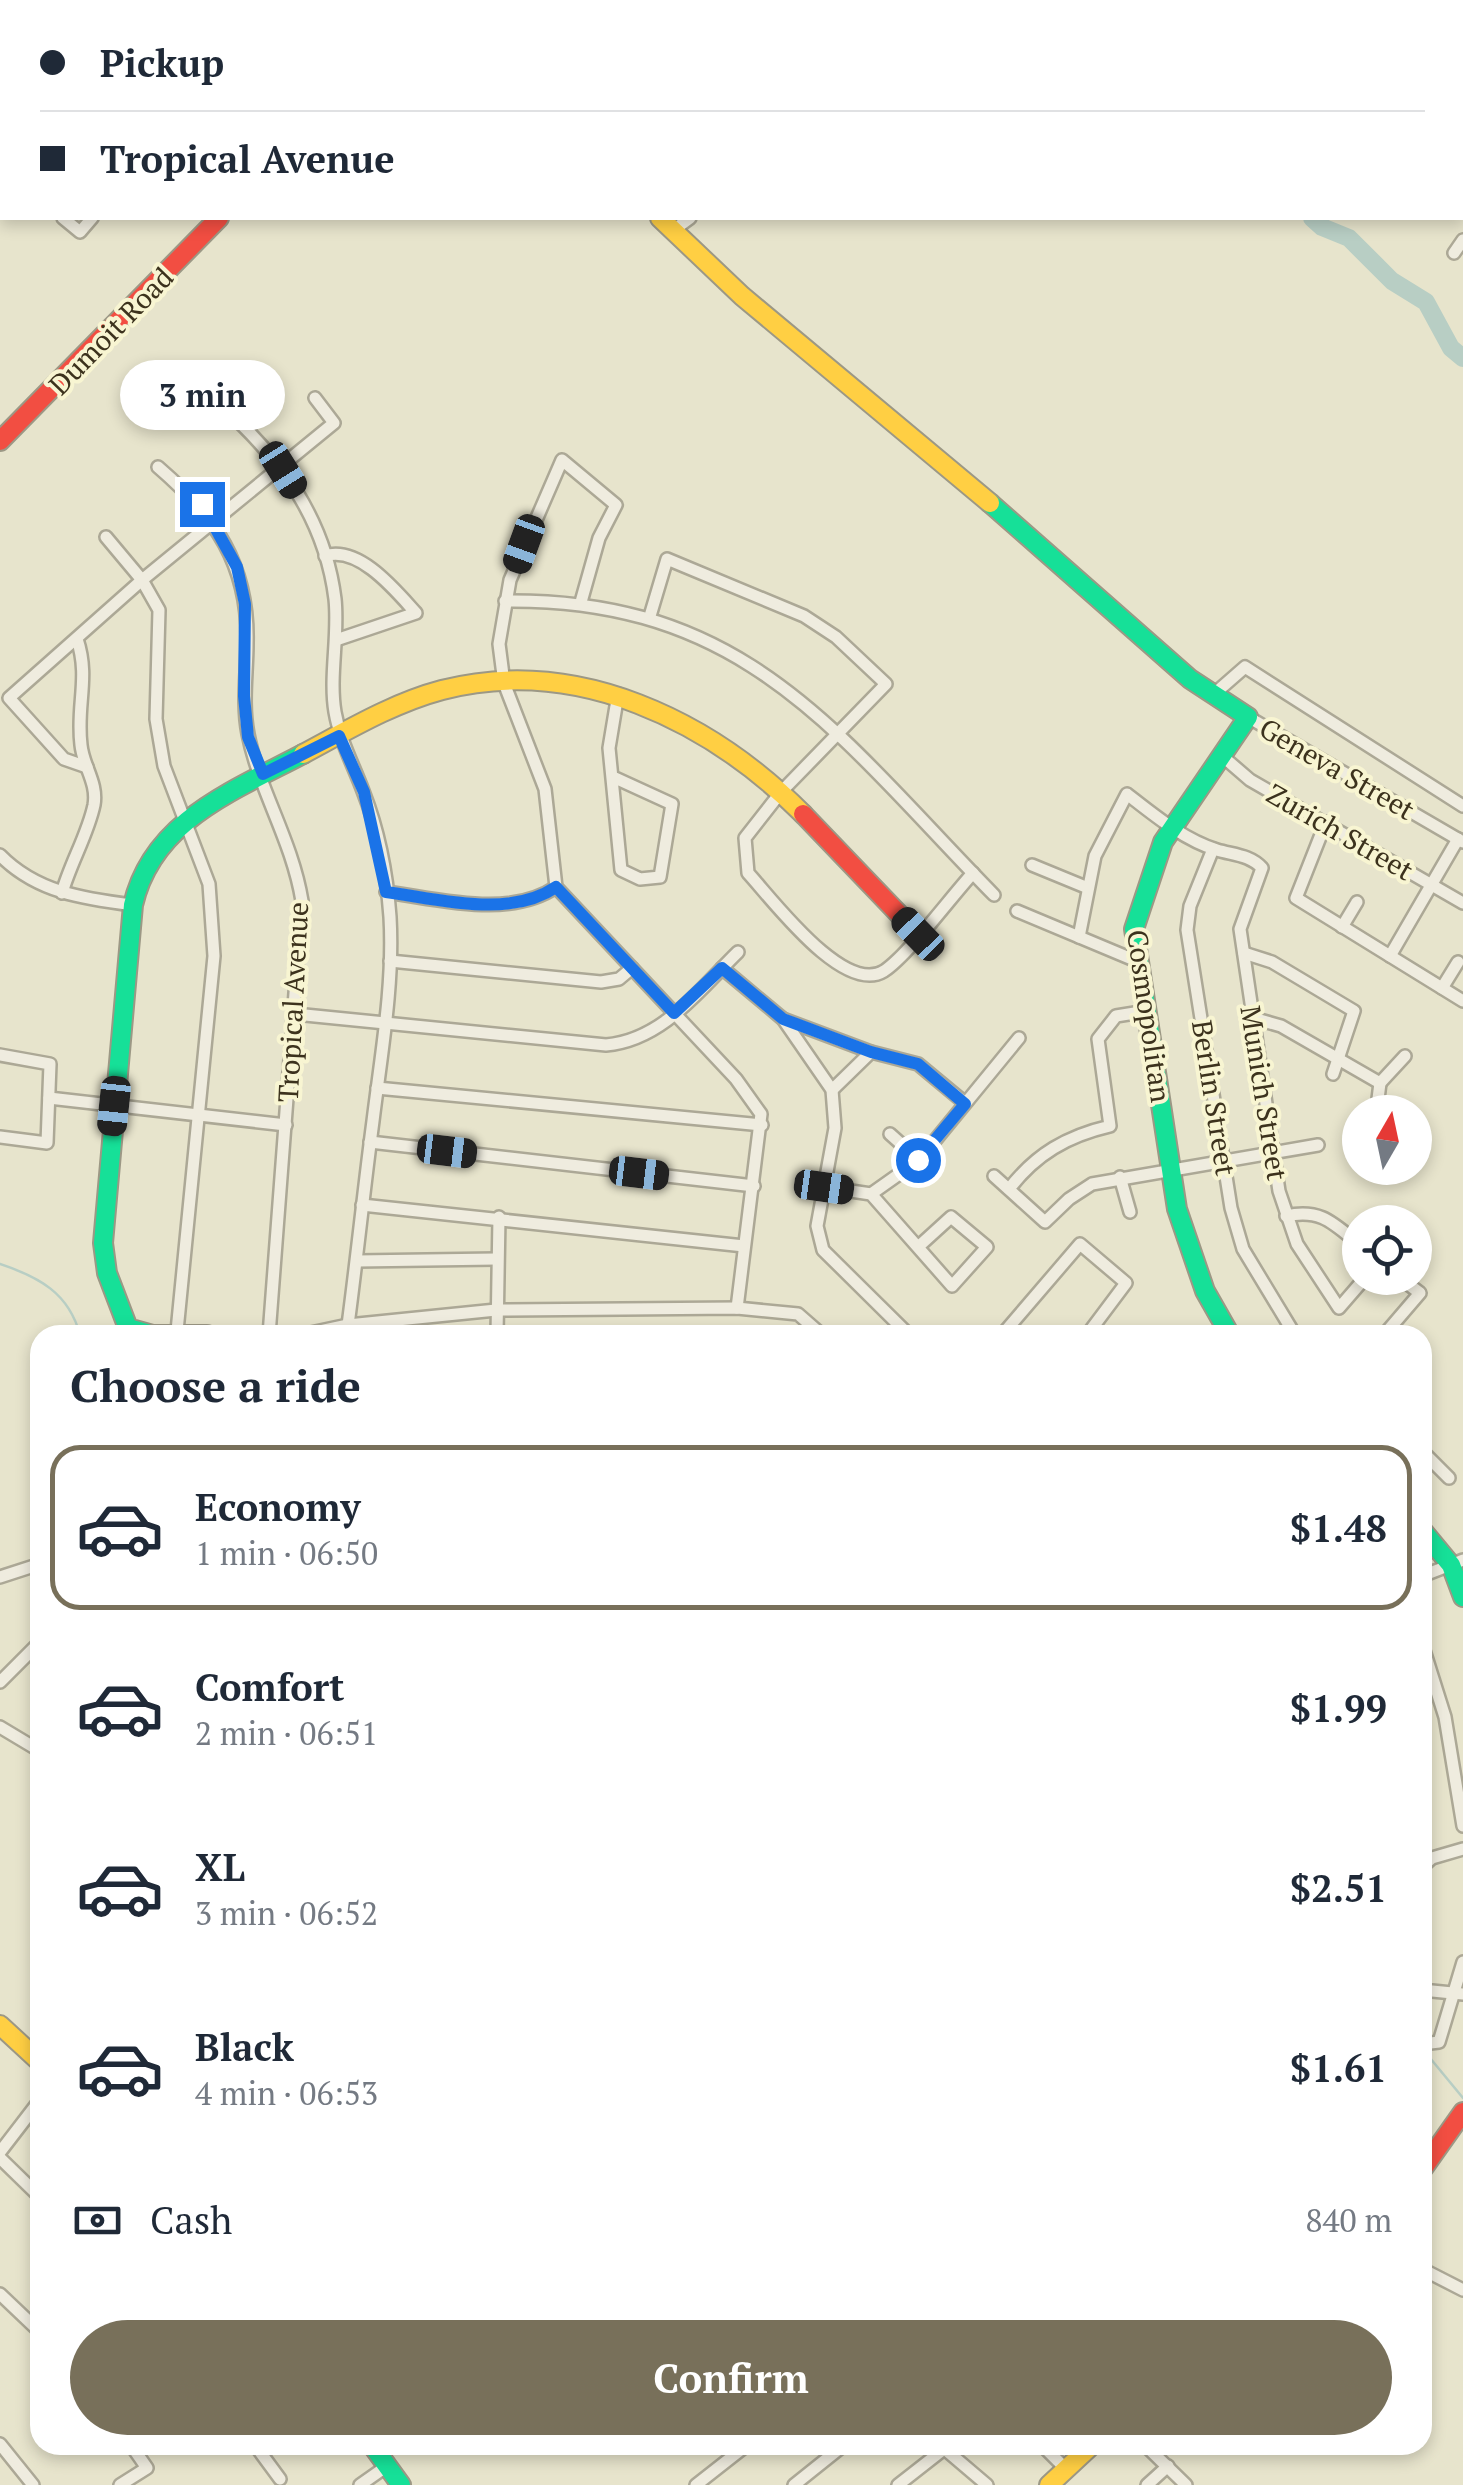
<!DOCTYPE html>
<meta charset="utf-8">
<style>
body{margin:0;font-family:"PT Serif",serif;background:#f6f6f7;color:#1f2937;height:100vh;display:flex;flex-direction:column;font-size:38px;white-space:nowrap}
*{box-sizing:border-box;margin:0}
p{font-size:32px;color:#747a83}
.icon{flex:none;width:55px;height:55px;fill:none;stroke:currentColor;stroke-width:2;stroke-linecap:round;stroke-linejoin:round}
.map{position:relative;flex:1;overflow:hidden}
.drawer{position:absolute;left:30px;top:1325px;width:1402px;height:1130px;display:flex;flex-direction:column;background:#fff;border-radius:30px;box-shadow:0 5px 15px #0003}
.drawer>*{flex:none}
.guide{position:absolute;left:0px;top:0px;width:1465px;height:220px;box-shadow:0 5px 15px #0003;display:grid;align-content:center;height:220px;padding:0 40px;background:#fff}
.needle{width:65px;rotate:9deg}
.tools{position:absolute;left:1342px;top:1095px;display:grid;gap:20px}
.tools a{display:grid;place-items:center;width:90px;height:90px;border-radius:50%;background:#fff;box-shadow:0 5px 15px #0003;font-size:50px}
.end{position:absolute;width:45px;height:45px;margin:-22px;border:12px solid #1a73e8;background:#fff;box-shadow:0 0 0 5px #fff}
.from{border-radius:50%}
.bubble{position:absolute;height:70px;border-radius:35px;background:#fff;box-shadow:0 5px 15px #0003;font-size:32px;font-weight:700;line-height:70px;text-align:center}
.car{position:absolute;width:30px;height:60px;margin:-30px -15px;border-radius:12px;box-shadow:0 0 8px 2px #0007;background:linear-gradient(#222 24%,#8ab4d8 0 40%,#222 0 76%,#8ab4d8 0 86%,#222 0)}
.guide b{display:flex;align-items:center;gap:35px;height:95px;font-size:38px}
.guide b+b{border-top:2px solid #e0e1e3}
.guide i{width:25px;height:25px;background:#1f2937}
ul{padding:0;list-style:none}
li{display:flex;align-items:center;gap:30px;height:165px;margin:0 20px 15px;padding:0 20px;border:5px solid transparent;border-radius:30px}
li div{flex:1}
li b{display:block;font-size:38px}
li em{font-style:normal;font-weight:700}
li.on{border-color:#78705a}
li>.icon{width:90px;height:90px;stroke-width:1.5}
h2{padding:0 40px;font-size:45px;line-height:120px}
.pay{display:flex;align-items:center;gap:25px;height:110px;padding:0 40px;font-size:38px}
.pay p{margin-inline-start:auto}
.button{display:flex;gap:20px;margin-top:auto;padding:20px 40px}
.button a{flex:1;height:115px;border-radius:60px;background:#78705a;color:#fff;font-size:40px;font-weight:700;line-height:115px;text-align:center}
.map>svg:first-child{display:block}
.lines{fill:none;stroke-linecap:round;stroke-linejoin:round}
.stream{stroke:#b8cec4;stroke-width:2.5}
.river{stroke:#b8cec4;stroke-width:18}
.street-casing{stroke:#aca896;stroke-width:16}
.fast-casing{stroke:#9c9885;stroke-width:22}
.slow-casing{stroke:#9c9885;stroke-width:22}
.jam-casing{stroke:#9c9885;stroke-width:22}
.street{stroke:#efecdf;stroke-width:11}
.fast{stroke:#16e098;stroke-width:18}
.slow{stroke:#ffcf43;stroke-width:18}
.jam{stroke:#f24e42;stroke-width:18}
.route{stroke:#1a73e8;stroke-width:12}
.labels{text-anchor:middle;stroke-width:8;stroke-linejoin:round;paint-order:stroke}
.street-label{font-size:28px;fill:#3c321d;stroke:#f8f5d2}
</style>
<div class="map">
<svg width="1463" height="2485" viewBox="0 0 1463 2485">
<rect width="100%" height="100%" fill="#e7e4cc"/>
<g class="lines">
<!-- stream -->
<g class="stream">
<path d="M 0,1264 C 39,1277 69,1293 80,1335"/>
<polyline points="1422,2056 1430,2058 1463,2098"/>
</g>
<!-- river -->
<g class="river">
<polyline points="950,0 953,2"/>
<polyline points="1312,218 1322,227 1349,238 1392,281 1426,302 1451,348 1463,358"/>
</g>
<defs>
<g id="street">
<polyline points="738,0 740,2"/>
<polyline points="1140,0 1143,2"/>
<polyline points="587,2 589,0"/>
<polyline points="657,2 660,0"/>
<polyline points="718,2 721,0"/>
<polyline points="1296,2 1298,0"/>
<polyline points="1357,2 1359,0"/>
<polyline points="1412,2 1414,0"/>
<polyline points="1462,27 1463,27"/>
<polyline points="0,31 2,33"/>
<polyline points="0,59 2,56"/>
<polyline points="1462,79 1463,79"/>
<polyline points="0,98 2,100"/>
<polyline points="1462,122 1463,122"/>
<polyline points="0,163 2,165"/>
<polyline points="1462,165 1463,165"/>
<polyline points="1462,206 1463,206"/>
<polyline points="63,218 80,232 92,218"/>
<polyline points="675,229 690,218"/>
<polyline points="1454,253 1463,240"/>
<path d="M 223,407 C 281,459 325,519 335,599 C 339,636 329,676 335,712 C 340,741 353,764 363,791 C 378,829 387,875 390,917 C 394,984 381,1055 373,1121 C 364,1189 357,1257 348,1325"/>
<path d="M 158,467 C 215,516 249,565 247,643 C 247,674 242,703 248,734 C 259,790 292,840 302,901 L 269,1335"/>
<polyline points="106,537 142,580 159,610 156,719 164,766 209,884 214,956 177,1331"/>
<path d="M 325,556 C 359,545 396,591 416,613 L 336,640"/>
<path d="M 505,601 C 748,598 839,737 994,895"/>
<polyline points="581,602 599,538 616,505 562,460 510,580 499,644 504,683 545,789 556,887 736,1079 761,1114 737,1308"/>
<path d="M 650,616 L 667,559 L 804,616 L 836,637 L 886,684 L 781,792 L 745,838 L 748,873 C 772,899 844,996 884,971 C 909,954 950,898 973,873"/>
<polyline points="1213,695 1245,667 1463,806"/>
<polyline points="1248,717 1463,842"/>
<polyline points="1221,755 1250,780 1463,903"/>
<polyline points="87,767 64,759 9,698 142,580 334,423 315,398"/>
<polyline points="613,777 672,804 660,877 640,879 621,870 609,748 618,694"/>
<polyline points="1326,822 1296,898 1463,1001"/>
<polyline points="1213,849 1190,906 1187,930 1231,1208 1243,1249 1295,1335"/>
<path d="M 0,855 C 36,892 84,899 133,905"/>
<polyline points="1032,865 1088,888"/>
<path d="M 386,892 C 439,899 509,919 556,887"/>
<path d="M 62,893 C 70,864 88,834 94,805 C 98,783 83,766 81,745 C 76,705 90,678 77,639"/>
<polyline points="1017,911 1139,962"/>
<polyline points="1342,927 1357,902"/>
<path d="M 1079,937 L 1095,856 L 1127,794 C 1154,815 1184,840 1217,850 C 1234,855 1250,855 1262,868 L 1240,929 L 1279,1191 L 1297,1244 L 1339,1308 L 1365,1278"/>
<polyline points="1244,953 1272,962 1354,1011 1333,1074"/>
<polyline points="1390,956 1458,839"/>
<polyline points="390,961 601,982 619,979 632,968"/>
<polyline points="722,968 783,1019 832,1090 835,1128 817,1226 823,1250 909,1335"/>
<polyline points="1442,988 1458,962"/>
<path d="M 295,1014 L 606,1045 C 663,1040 699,990 738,952"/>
<polyline points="1253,1018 1281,1026 1380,1083 1405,1056"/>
<polyline points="783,1019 871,1052 918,1064 965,1103"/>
<polyline points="0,1055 50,1064 47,1143 0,1137"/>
<polyline points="377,1088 762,1125"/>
<polyline points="832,1090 871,1052"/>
<polyline points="49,1098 286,1125"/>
<polyline points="1378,1099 1380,1083"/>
<polyline points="890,1134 919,1160"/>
<polyline points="370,1142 754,1186"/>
<polyline points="994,1176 1045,1222 1069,1199 1092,1184 1318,1145"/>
<polyline points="1120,1177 1130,1212"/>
<polyline points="824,1187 871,1194 952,1286 987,1247 951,1217 918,1247"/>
<path d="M 1009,1189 C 1036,1154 1067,1136 1110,1126 L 1098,1039 L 1116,1016 L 1147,1011"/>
<polyline points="871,1194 919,1160 1019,1038"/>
<polyline points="362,1205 744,1246"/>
<path d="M 1286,1216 C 1321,1208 1334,1224 1360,1245"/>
<polyline points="357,1261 496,1259"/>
<polyline points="301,1335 348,1325 496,1310 737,1308 798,1314 822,1335"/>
<polyline points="497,1335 499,1217"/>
<polyline points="1002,1335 1080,1244 1126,1283 1087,1335"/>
<polyline points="1384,1335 1420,1293 1400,1278"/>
<polyline points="1422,1451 1449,1478"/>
<polyline points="1422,1576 1463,1560"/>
<polyline points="0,1577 40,1564"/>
<polyline points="1422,1644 1445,1717 1463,1826"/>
<polyline points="0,1682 40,1642"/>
<polyline points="0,1727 40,1751"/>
<polyline points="1422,1867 1432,1858 1463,1849"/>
<polyline points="1422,1990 1463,1994"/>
<polyline points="1422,2044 1439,2042 1463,1962"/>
<polyline points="0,2152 40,2100"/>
<polyline points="0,2158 40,2197"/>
<polyline points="1422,2269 1463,2290"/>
<polyline points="0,2294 40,2332"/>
<polyline points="0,2444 33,2485"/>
<polyline points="255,2445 280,2479"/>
<polyline points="940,2445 987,2485"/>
<polyline points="1042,2445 1066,2469"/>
<polyline points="1145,2445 1186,2485"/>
<polyline points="120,2485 147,2468 131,2445"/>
<polyline points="360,2485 387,2466"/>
<polyline points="696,2485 747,2445"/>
<polyline points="794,2485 844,2445"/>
<polyline points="898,2485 944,2449"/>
<polyline points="1147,2485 1168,2466"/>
</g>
<g id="fast">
<polyline points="990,503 1190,679 1248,717 1163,842 1134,929 1177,1209 1205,1291 1230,1335"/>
<path d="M 207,1335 L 153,1335 L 128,1328 L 107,1273 L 103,1243 L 133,905 C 152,821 233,791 303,754"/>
<polyline points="1422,1530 1451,1565 1463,1597"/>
<polyline points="372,2445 401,2485"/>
</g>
<g id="slow">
<polyline points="660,218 742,296 990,503"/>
<path d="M 303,754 C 348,730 393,703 442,690 C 577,655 710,721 803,814"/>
<polyline points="0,2025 40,2062"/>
<polyline points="1049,2485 1092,2445"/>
</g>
<g id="jam">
<polyline points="410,2 411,0"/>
<polyline points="0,441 219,218"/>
<polyline points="803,814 918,934"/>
<polyline points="1422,2170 1463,2112"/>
</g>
</defs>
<!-- street casing -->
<use href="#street" class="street-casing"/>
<!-- fast casing -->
<use href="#fast" class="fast-casing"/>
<!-- slow casing -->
<use href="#slow" class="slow-casing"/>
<!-- jam casing -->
<use href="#jam" class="jam-casing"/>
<!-- street -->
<use href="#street" class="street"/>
<!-- fast -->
<use href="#fast" class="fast"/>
<!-- slow -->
<use href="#slow" class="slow"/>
<!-- jam -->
<use href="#jam" class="jam"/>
</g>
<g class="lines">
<!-- route -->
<path class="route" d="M 202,504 L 237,567 L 245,604 L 244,696 L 248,737 L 263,774 L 339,736 L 364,792 L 386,892 C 439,899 509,919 556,887 L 674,1013 L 722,968 L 783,1019 L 871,1052 L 918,1064 L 965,1104 L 918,1160"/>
</g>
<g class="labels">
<!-- street labels -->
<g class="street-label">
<text transform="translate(111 331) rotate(-46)" y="10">Dumoit Road</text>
<text transform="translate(1337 769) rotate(30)" y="10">Geneva Street</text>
<text transform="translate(1340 832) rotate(30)" y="10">Zurich Street</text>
<text transform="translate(293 1002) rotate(-87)" y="10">Tropical Avenue</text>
<text transform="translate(1149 1016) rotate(82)" y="10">Cosmopolitan</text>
<text transform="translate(1264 1093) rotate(81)" y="10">Munich Street</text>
<text transform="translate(1214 1098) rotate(81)" y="10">Berlin Street</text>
</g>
</g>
</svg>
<div class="tools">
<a><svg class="needle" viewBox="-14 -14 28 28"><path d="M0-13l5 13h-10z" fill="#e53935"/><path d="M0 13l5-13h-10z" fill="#747a83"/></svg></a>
<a><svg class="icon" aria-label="locate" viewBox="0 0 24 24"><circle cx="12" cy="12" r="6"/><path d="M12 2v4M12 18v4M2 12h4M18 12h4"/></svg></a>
</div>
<i class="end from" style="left:918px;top:1160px"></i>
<i class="end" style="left:202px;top:504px"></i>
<div class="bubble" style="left:120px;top:360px;width:165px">3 min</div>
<i class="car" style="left:283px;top:470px;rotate:148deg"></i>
<i class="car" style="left:524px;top:544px;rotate:200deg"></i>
<i class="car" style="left:918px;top:934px;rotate:316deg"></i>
<i class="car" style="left:114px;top:1106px;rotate:186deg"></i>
<i class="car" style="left:447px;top:1151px;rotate:97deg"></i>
<i class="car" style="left:639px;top:1173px;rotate:97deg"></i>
<i class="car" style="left:824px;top:1187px;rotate:98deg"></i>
<div class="guide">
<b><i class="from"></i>Pickup</b>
<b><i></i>Tropical Avenue</b>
</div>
<section class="drawer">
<h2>Choose a ride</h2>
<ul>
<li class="on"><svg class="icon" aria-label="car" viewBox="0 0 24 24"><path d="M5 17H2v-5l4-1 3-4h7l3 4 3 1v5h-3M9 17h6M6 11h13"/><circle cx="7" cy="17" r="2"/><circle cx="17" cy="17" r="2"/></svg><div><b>Economy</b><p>1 min · 06:50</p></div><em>$1.48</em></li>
<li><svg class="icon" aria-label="car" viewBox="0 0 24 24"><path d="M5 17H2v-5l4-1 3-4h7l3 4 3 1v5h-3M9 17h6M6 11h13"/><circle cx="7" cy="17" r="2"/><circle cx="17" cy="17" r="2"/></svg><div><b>Comfort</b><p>2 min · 06:51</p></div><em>$1.99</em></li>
<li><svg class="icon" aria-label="car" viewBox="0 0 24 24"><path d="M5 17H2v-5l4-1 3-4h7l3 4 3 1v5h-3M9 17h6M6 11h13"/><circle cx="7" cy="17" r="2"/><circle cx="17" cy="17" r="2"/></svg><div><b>XL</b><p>3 min · 06:52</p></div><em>$2.51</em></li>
<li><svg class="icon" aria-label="car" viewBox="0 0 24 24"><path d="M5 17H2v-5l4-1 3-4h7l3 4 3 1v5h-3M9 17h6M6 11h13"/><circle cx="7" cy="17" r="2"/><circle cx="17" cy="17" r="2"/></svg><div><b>Black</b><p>4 min · 06:53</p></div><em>$1.61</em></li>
</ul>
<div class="pay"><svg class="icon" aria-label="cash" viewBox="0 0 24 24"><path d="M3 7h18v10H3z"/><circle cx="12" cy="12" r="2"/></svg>Cash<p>840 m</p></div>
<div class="button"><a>Confirm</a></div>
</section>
</div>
